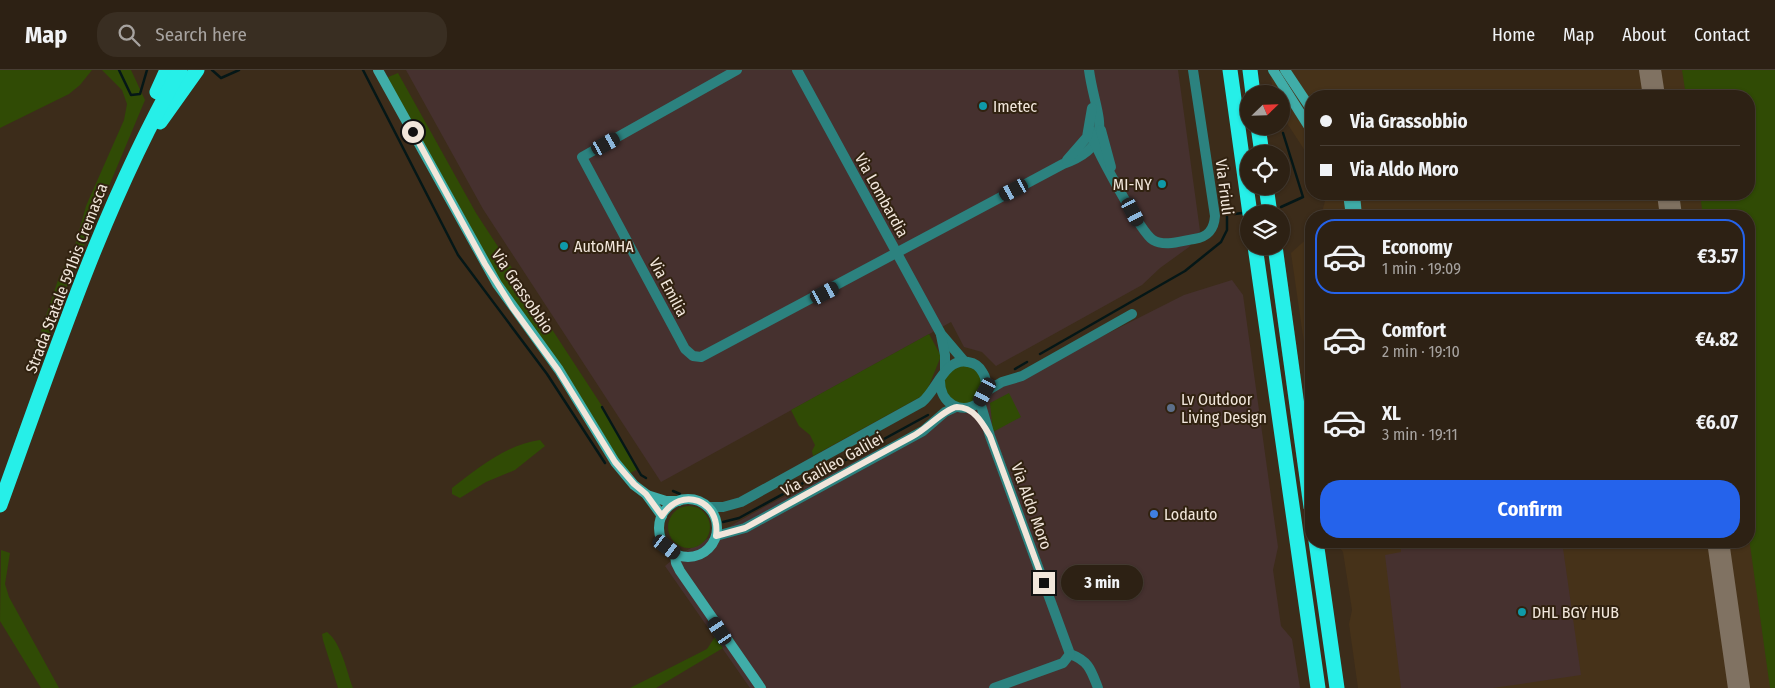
<!DOCTYPE html>
<meta charset="utf-8">
<style>
body{margin:0;font-family:"Fira Sans Condensed",sans-serif;background:#392e22;color:#f1f3f6;height:100vh;display:flex;flex-direction:column;font-size:19px;white-space:nowrap}
*{box-sizing:border-box;margin:0}
p{font-size:16px;color:#a7a3a0}
.icon{flex:none;width:28px;height:28px;fill:none;stroke:currentColor;stroke-width:2;stroke-linecap:round;stroke-linejoin:round}
.map{position:relative;flex:1;overflow:hidden}
.sheet{position:absolute;left:1305px;top:140px;width:450px;height:338px;display:flex;flex-direction:column;background:#2d2114;border-radius:20px;box-shadow:0 1px 4px #0004,0 0 0 1px #483e34}
.sheet>*{flex:none}
.top-card{position:absolute;left:1305px;top:20px;width:450px;height:110px;border-radius:20px;box-shadow:0 1px 4px #0004,0 0 0 1px #483e34;display:grid;align-content:center;height:110px;padding:0 15px;background:#2d2114}
.needle{width:32px;rotate:67deg}
.controls{position:absolute;left:1240px;top:15px;display:grid;gap:10px}
.controls a{display:grid;place-items:center;width:50px;height:50px;border-radius:50%;background:#2d2114;box-shadow:0 1px 4px #0004,0 0 0 1px #483e34;font-size:25px}
.end{position:absolute;width:22px;height:22px;margin:-11px;border:6px solid #f1e6db;background:#111;box-shadow:0 0 0 2px #111}
.from{border-radius:50%}
.bubble{position:absolute;height:35px;border-radius:18px;background:#2d2114;box-shadow:0 1px 4px #0004,0 0 0 1px #483e34;font-size:16px;font-weight:700;line-height:35px;text-align:center}
.car{position:absolute;width:15px;height:30px;margin:-15px -8px;border-radius:6px;box-shadow:0 0 4px 1px #0007;background:linear-gradient(#222 24%,#8ab4d8 0 40%,#222 0 76%,#8ab4d8 0 86%,#222 0)}
.top-card b{display:flex;align-items:center;gap:18px;height:48px;font-size:19px}
.top-card b+b{border-top:1px solid #483e34}
.top-card i{width:12px;height:12px;background:#f1f3f6}
ul{padding:9px 0 0;list-style:none}
li{display:flex;align-items:center;gap:15px;height:75px;margin:0 10px 8px;padding:0 5px;border:2px solid transparent;border-radius:20px}
li div{flex:1}
li b{display:block;font-size:19px}
li em{font-style:normal;font-weight:700}
li.active{border-color:#2563eb}
li>.icon{width:45px;height:45px;stroke-width:1.5}
.primary-button{display:flex;gap:10px;margin-top:auto;padding:10px 15px}
.primary-button a{flex:1;height:58px;border-radius:20px;background:#2563eb;color:#fff;font-size:20px;font-weight:700;line-height:58px;text-align:center}
header{display:flex;align-items:center;gap:30px;box-sizing:border-box;height:70px;padding:0 25px;background:#2d2114;border-bottom:1px solid #483e34}
header strong{font-size:24px}
nav{display:flex;gap:28px;margin-inline-start:auto;font-size:18px}
.search{width:350px;height:45px;background:#392e22;display:flex;align-items:center;gap:12px;box-sizing:border-box;padding:0 18px;border-radius:20px;color:#a7a3a0;font-size:19px}
.map>svg:first-child{display:block}
.built{fill:#463219}
.industrial{fill:#46312f}
.green{fill:#304b05}
.lines{fill:none;stroke-linecap:round;stroke-linejoin:round}
.stream{stroke:#051717;stroke-width:2.5}
.taxiway{stroke:#807262;stroke-width:22}
.street{stroke:#2c827f;stroke-width:10}
.secondary{stroke:#40ada8;stroke-width:10}
.highway{stroke:#26efe8;stroke-width:15}
.route{stroke:#f1e6db;stroke-width:6}
.culture-dot{fill:#0f9aa8;stroke:#312210;stroke-width:2}
.service-dot{fill:#5c6f8a;stroke:#312210;stroke-width:2}
.shop-dot{fill:#3f7fe0;stroke:#312210;stroke-width:2}
.labels{text-anchor:middle;stroke-width:4;stroke-linejoin:round;paint-order:stroke}
.poi-label{font-size:16px;fill:#f1e6db;stroke:#312210;text-anchor:start}
.street-label{font-size:16px;fill:#f1e6db;stroke:#312210}
</style>
<header>
<strong>Map</strong>
<div class="search"><svg class="icon" aria-label="search" viewBox="0 0 24 24"><circle cx="10" cy="10" r="6"/><path d="M15 15l6 6"/></svg>Search here</div>
<nav><a>Home</a><a>Map</a><a>About</a><a>Contact</a></nav>
</header>
<div class="map">
<svg width="1775" height="618" viewBox="0 0 1775 618">
<rect width="100%" height="100%" fill="#3c2c1a"/>
<!-- built -->
<g class="built">
<polygon points="1270,0 1775,0 1775,618 1358,618 1349,554 1352,540 1343,482 1334,471 1749,471 1749,146 1321,146 1325,131 1324,124 1749,124 1749,26 1311,26 1311,90 1281,44 1281,24 1273,24"/>
<polygon points="1311,165 1311,321 1291,183"/>
</g>
<!-- industrial -->
<g class="industrial">
<polygon points="406,0 1178,0 1200,161 1189,177 1160,198 1142,215 996,296 982,282 964,277 951,252 661,412 483,139"/>
<polygon points="1232,210 1243,225 1278,477 1273,500 1281,556 1292,569 1300,618 750,618 665,496 677,486 768,435 1184,225"/>
<polygon points="1412,471 1562,471 1581,605 1493,618 1401,618 1385,485 1401,482 1401,477 1406,476 1408,472"/>
</g>
<!-- green -->
<g class="green">
<polygon points="0,0 92,0 80,15 69,24 0,58"/>
<polygon points="102,0 131,0 145,30 63,226 41,292 35,280 59,207 75,176 86,136 124,50 127,34 122,20"/>
<polygon points="1682,0 1775,0 1775,618 1770,618 1749,468 1749,146 1703,146 1700,124 1749,124 1749,26 1686,26"/>
<polygon points="398,3 476,143 604,339 638,399 630,403 612,380 500,216 386,8"/>
<polygon points="929,264 941,286 928,318 922,326 813,386 812,381 815,375 810,365 799,356 791,340"/>
<circle cx="963" cy="315" r="19"/>
<polygon points="1009,323 1021,347 993,362 990,333"/>
<path d="M 540,370 L 545,376 L 515,400 L 486,412 L 460,428 L 452,424 L 452,418 C 477,399 507,374 540,370 Z"/>
<circle cx="689" cy="457" r="21"/>
<polygon points="1,480 10,483 5,514 9,527 59,618 41,618 0,551"/>
<path d="M 327,562 C 342,574 346,600 353,618 L 338,618 L 323,570 L 322,564 Z"/>
<polygon points="715,567 723,578 656,618 630,618 707,579"/>
</g>
<g class="lines">
<!-- stream -->
<g class="stream">
<polyline points="119,0 131,25 140,24 147,0"/>
<polyline points="212,0 221,8 239,0"/>
<polyline points="363,0 458,185 547,304 605,393"/>
<polyline points="1281,137 1303,127 1283,63"/>
<polyline points="1235,144 1242,143"/>
<polyline points="1040,284 1185,201 1221,172 1227,160 1227,145"/>
<polyline points="1015,299 1027,292"/>
<polyline points="602,337 641,405 646,408"/>
<polyline points="673,421 680,424"/>
<polyline points="723,452 739,448 928,345"/>
</g>
<!-- taxiway -->
<g class="taxiway">
<polyline points="1650,0 1654,26"/>
<polyline points="1668,124 1671,146"/>
<polyline points="1718,471 1739,618"/>
</g>
<!-- street -->
<g class="street">
<path d="M 737,0 L 582,87 L 685,279 L 693,286 L 701,287 L 1063,94 C 1119,74 1095,46 1089,0"/>
<polyline points="797,0 941,264 964,291"/>
<path d="M 1090,60 C 1093,75 1141,163 1153,170 C 1165,177 1181,171 1194,169 C 1208,167 1214,160 1215,146 L 1193,0"/>
<polyline points="1101,60 1111,97"/>
<polyline points="1067,90 1087,67 1092,38"/>
<polyline points="941,265 945,285 945,300"/>
<polyline points="985,322 1002,312 1022,306 1132,244"/>
<polyline points="980,332 990,366 1070,584"/>
<path d="M 708,437 L 723,437 L 741,432 L 922,332 C 937,320 945,287 968,292 C 975,293 980,297 983,303 C 989,313 985,323 980,332 C 961,346 940,333 940,311"/>
<polyline points="716,466 745,458 923,361 945,342 956,337"/>
<path d="M 1070,584 C 1089,591 1091,600 1098,618"/>
<polyline points="994,618 1063,593 1070,584"/>
</g>
<!-- secondary -->
<g class="secondary">
<polyline points="378,0 497,214 559,300 615,392 634,415 646,424 662,446"/>
<polyline points="1273,0 1311,60"/>
<polyline points="1285,0 1311,39"/>
<polyline points="1348,124 1351,146"/>
<polyline points="1355,124 1357,146"/>
<polyline points="647,425 666,431 679,431"/>
<circle cx="688" cy="458" r="29"/>
<polyline points="675,484 676,493 680,501 761,618"/>
</g>
<!-- highway -->
<g class="highway">
<polyline points="1230,0 1250,144"/>
<polyline points="1250,0 1253,24"/>
<polyline points="157,22 167,0"/>
<polyline points="160,52 197,0"/>
<polyline points="1258,56 1262,84"/>
<polyline points="1266,116 1270,144"/>
<polyline points="1255,176 1318,618"/>
<polyline points="1275,176 1311,437"/>
<path d="M 0,435 C 54,287 102,137 180,0"/>
<polyline points="1316,471 1337,618"/>
</g>
</g>
<g class="lines">
<!-- route -->
<path class="route" d="M 413,62 L 485,194 L 512,237 L 558,300 L 615,392 L 634,414 L 646,424 L 662,446 C 681,415 721,430 716,466 L 745,458 C 801,427 857,396 913,366 C 925,360 946,338 957,337 C 974,337 983,354 990,366 L 1044,513"/>
</g>
<!-- markers -->
<g class="culture-dot">
<circle cx="983" cy="36" r="5"/>
<circle cx="1162" cy="114" r="5"/>
<circle cx="564" cy="176" r="5"/>
<circle cx="1522" cy="542" r="5"/>
</g>
<circle class="service-dot" cx="1171" cy="338" r="5"/>
<circle class="shop-dot" cx="1154" cy="444" r="5"/>
<g class="labels">
<!-- poi labels -->
<g class="poi-label">
<text x="993" y="42">Imetec</text>
<text x="1152" y="120" text-anchor="end">MI-NY</text>
<text x="574" y="182">AutoMHA</text>
<text x="1181" y="335">Lv Outdoor<tspan x="1181" dy="18">Living Design</tspan></text>
<text x="1164" y="450">Lodauto</text>
<text x="1532" y="548">DHL BGY HUB</text>
</g>
<!-- street labels -->
<g class="street-label">
<text transform="translate(1225 117) rotate(83)" y="6">Via Friuli</text>
<text transform="translate(882 125) rotate(61)" y="6">Via Lombardia</text>
<text transform="translate(66 208) rotate(-69)" y="6">Strada Statale 591bis Cremasca</text>
<text transform="translate(669 217) rotate(62)" y="6">Via Emilia</text>
<text transform="translate(523 221) rotate(56)" y="6">Via Grassobbio</text>
<text transform="translate(832 394) rotate(-29)" y="6">Via Galileo Galilei</text>
<text transform="translate(1032 436) rotate(70)" y="6">Via Aldo Moro</text>
</g>
</g>
</svg>
<div class="controls">
<a><svg class="needle" viewBox="-14 -14 28 28"><path d="M0-13l5 13h-10z" fill="#e53935"/><path d="M0 13l5-13h-10z" fill="#a7a3a0"/></svg></a>
<a><svg class="icon" aria-label="locate" viewBox="0 0 24 24"><circle cx="12" cy="12" r="6"/><path d="M12 2v4M12 18v4M2 12h4M18 12h4"/></svg></a>
<a><svg class="icon" aria-label="layers" viewBox="0 0 24 24"><path d="M12 4l9 5-9 5-9-5zM3 14l9 5 9-5"/></svg></a>
</div>
<i class="end from" style="left:413px;top:62px"></i>
<i class="end" style="left:1044px;top:513px"></i>
<div class="bubble" style="left:1061px;top:495px;width:82px">3 min</div>
<i class="car" style="left:606px;top:74px;rotate:61deg"></i>
<i class="car" style="left:1014px;top:120px;rotate:242deg"></i>
<i class="car" style="left:1133px;top:142px;rotate:152deg"></i>
<i class="car" style="left:825px;top:223px;rotate:62deg"></i>
<i class="car" style="left:985px;top:322px;rotate:208deg"></i>
<i class="car" style="left:667px;top:477px;rotate:127deg"></i>
<i class="car" style="left:720px;top:561px;rotate:326deg"></i>
<div class="top-card">
<b><i class="from"></i>Via Grassobbio</b>
<b><i></i>Via Aldo Moro</b>
</div>
<section class="sheet">
<ul>
<li class="active"><svg class="icon" aria-label="car" viewBox="0 0 24 24"><path d="M5 17H2v-5l4-1 3-4h7l3 4 3 1v5h-3M9 17h6M6 11h13"/><circle cx="7" cy="17" r="2"/><circle cx="17" cy="17" r="2"/></svg><div><b>Economy</b><p>1 min · 19:09</p></div><em>€3.57</em></li>
<li><svg class="icon" aria-label="car" viewBox="0 0 24 24"><path d="M5 17H2v-5l4-1 3-4h7l3 4 3 1v5h-3M9 17h6M6 11h13"/><circle cx="7" cy="17" r="2"/><circle cx="17" cy="17" r="2"/></svg><div><b>Comfort</b><p>2 min · 19:10</p></div><em>€4.82</em></li>
<li><svg class="icon" aria-label="car" viewBox="0 0 24 24"><path d="M5 17H2v-5l4-1 3-4h7l3 4 3 1v5h-3M9 17h6M6 11h13"/><circle cx="7" cy="17" r="2"/><circle cx="17" cy="17" r="2"/></svg><div><b>XL</b><p>3 min · 19:11</p></div><em>€6.07</em></li>
</ul>
<div class="primary-button"><a>Confirm</a></div>
</section>
</div>
